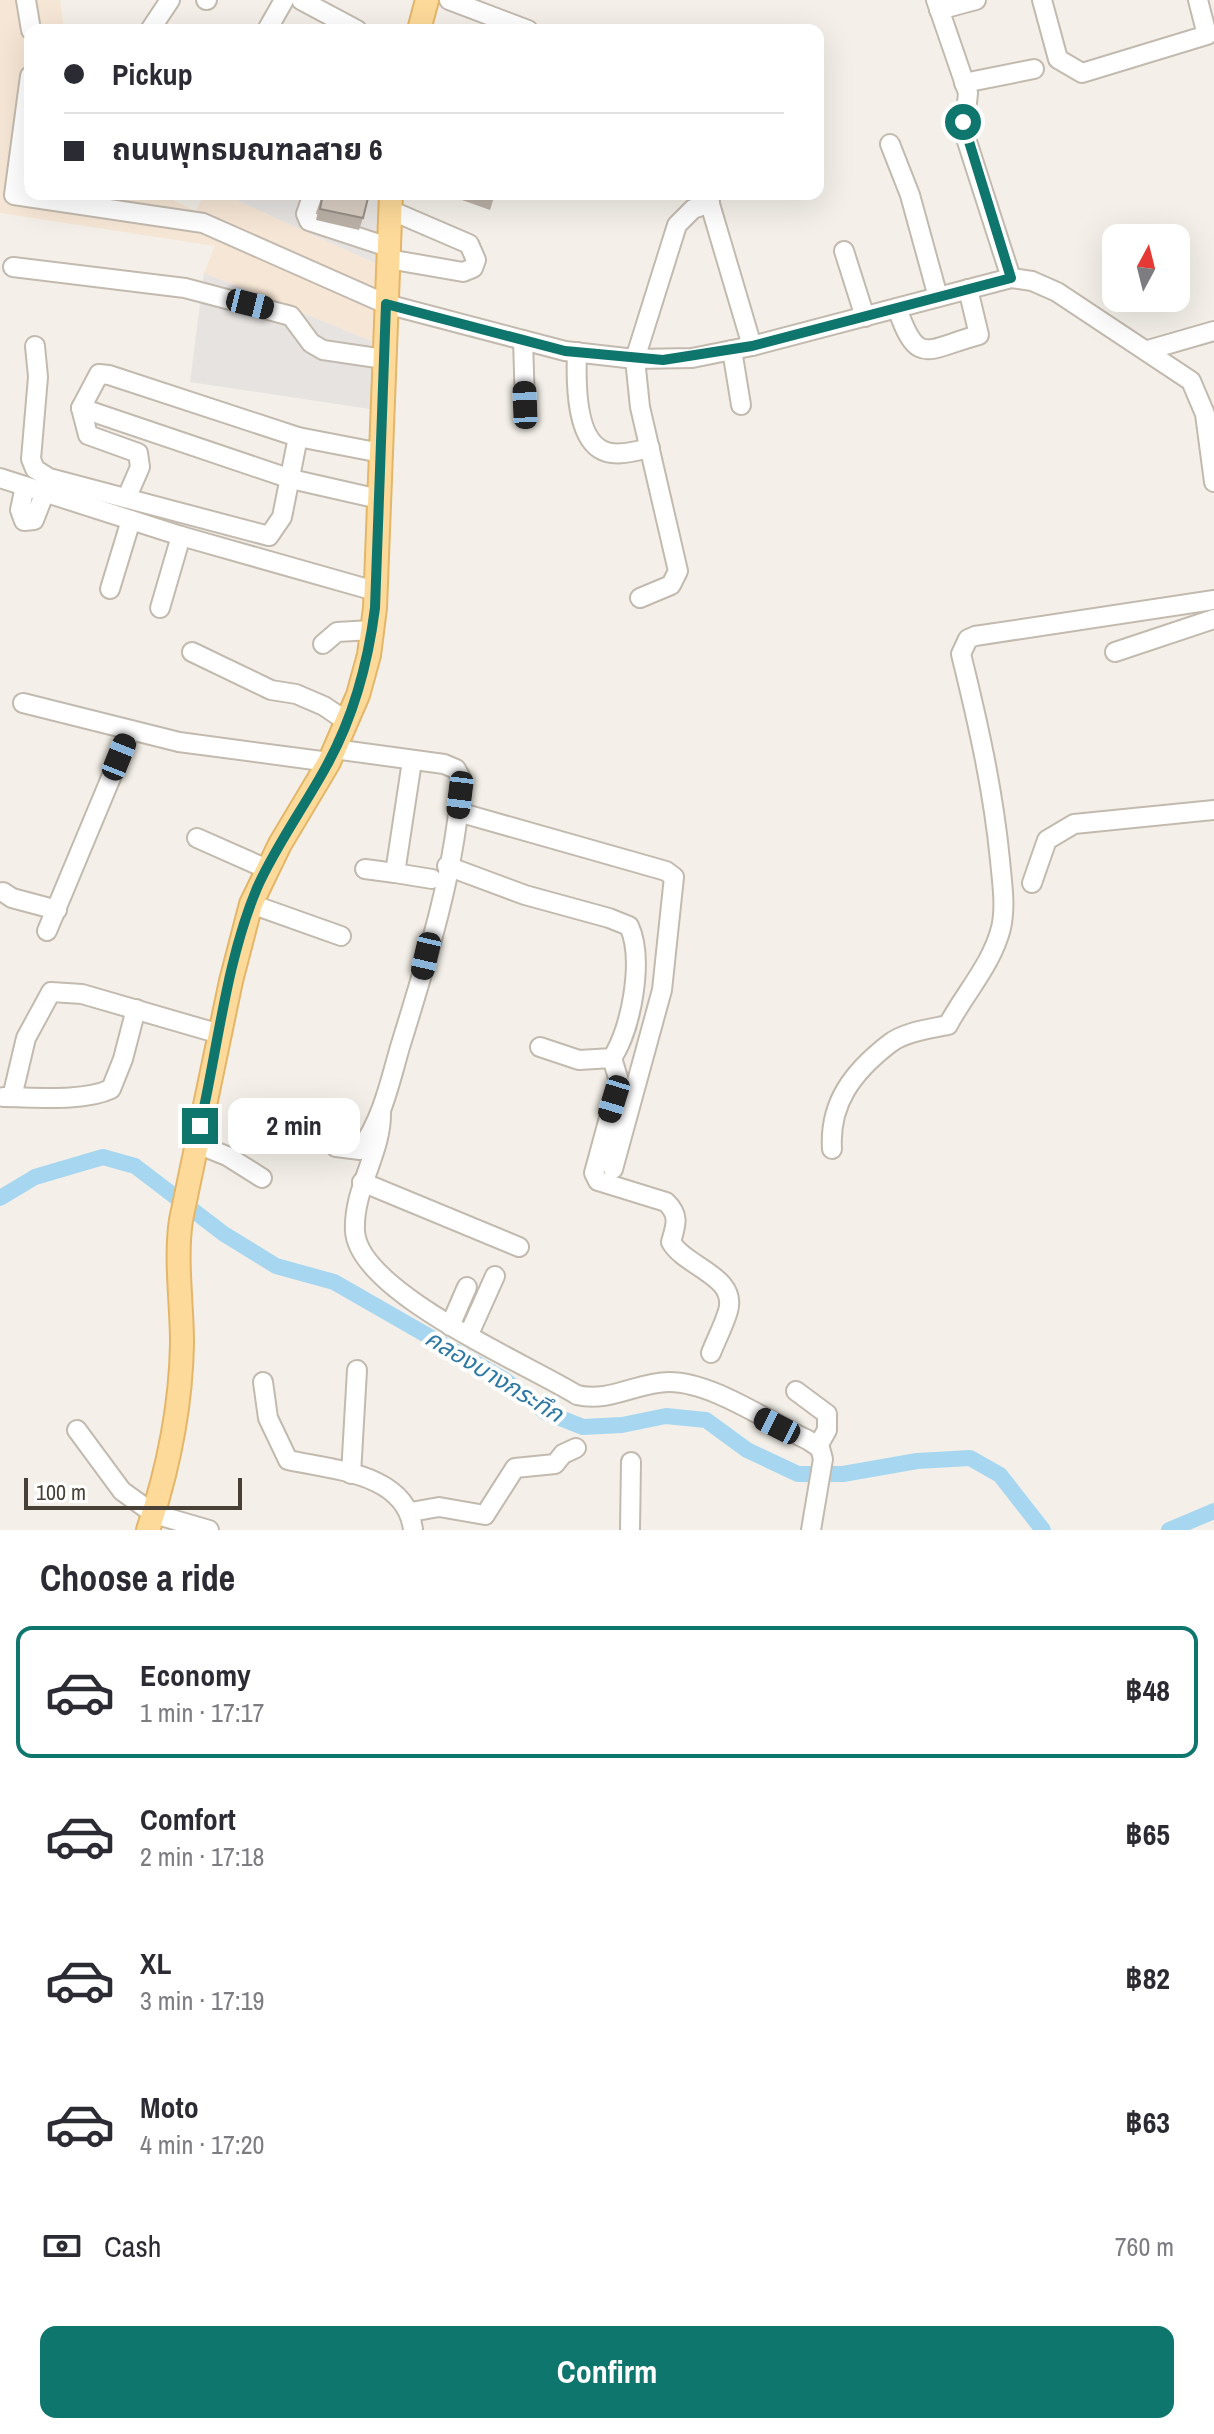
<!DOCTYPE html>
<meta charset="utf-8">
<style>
body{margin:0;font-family:"Archivo Narrow","Noto Sans Thai",sans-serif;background:#f7f7f7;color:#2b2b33;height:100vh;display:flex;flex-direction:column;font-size:30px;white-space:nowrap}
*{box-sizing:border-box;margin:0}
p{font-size:26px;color:#7c7c81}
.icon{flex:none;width:44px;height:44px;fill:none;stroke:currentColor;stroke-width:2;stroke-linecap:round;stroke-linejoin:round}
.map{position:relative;height:1530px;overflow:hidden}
.details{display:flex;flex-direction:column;background:#fff;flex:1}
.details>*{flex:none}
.guide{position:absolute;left:24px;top:24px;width:800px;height:176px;border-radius:16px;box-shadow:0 8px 32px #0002;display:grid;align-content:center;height:176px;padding:0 40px;background:#fff}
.needle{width:52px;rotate:7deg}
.tools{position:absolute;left:1102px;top:224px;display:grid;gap:16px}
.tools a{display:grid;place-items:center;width:88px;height:88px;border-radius:16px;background:#fff;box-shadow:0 8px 32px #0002;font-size:40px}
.scale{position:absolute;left:24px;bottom:20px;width:218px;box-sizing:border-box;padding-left:8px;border:4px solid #484037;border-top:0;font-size:22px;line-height:28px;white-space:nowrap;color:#484037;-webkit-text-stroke:6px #fff;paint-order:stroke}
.end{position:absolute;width:36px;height:36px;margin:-18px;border:10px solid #0f766e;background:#fff;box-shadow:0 0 0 4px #fff}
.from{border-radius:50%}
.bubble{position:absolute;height:56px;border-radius:16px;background:#fff;box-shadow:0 8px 32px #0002;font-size:26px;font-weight:800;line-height:56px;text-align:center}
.car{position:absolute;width:24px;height:48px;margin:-24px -12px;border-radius:10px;box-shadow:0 0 6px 2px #0007;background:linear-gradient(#222 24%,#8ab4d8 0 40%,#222 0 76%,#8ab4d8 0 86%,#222 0)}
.guide b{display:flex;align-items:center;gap:28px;height:76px;font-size:30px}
.guide b+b{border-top:2px solid #e1e1e2}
.guide i{width:20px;height:20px;background:#2b2b33}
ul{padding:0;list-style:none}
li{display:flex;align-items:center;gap:24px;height:132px;margin:0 16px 12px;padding:0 24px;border:4px solid transparent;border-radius:16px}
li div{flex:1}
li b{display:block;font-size:30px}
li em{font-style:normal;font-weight:800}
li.active{border-color:#0f766e}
li>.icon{width:72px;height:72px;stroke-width:1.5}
h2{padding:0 40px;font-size:36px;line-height:96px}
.pay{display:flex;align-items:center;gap:20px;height:88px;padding:0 40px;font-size:30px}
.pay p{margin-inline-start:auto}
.primary-button{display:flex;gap:16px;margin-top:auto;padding:16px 40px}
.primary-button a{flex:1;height:92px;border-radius:16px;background:#0f766e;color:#fff;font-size:32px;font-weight:800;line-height:92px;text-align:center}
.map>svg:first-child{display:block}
.commercial{fill:#f6e6d5}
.parking{fill:#e6e3e1}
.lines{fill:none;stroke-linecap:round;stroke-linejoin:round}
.canal{stroke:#a7d7f0;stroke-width:16}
.minor-casing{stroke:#c3baaf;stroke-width:22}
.major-casing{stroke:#e3b669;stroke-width:26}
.minor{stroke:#fff;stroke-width:18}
.major{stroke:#fdda9a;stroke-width:22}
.wall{fill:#bbb1a7}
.building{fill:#d9cec2;stroke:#989088;stroke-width:2}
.route{stroke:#0f766e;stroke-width:10}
.labels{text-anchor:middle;stroke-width:8;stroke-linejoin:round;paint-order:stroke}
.water-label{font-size:24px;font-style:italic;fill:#2e79a4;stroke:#fff}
</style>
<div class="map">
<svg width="1214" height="1530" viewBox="0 0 1214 1530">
<rect width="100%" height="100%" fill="#f4f0e9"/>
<!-- commercial -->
<polygon class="commercial" points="0,0 60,0 64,30 30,30 30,194 160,194 196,211 204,194 223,194 377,264 374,342 204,273 215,246 0,213"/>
<!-- parking -->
<g class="parking">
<polygon points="223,194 381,194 377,264"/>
<polygon points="204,273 374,342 370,409 190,382"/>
</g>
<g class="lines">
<!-- canal -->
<g class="canal">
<polyline points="0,1198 35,1177 103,1157 135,1166 224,1234 276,1266 334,1282 505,1380 545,1412 583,1427 622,1425 666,1416 706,1420 747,1450 798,1474 843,1474 917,1461 970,1458 1000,1475 1043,1530"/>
<polyline points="1169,1530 1214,1511"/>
</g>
<defs>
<g id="minor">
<polyline points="26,0 31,30"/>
<polyline points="206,0 207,0"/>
<polyline points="301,0 357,30"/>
<polyline points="449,0 528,30"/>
<polyline points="936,0 968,93 964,132 1011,278"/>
<polyline points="1042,0 1058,59 1082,73 1207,35 1198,0"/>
<polyline points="939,10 976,0"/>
<polyline points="150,30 170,0"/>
<polyline points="267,30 284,0"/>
<polyline points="30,76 14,195 203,223 386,304 565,351 635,359 692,358 752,346 1011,278 1032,281 1057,292 1191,381 1205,414 1214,482"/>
<polyline points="964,83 1034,69"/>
<polyline points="890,144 910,195 938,297"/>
<polyline points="313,194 306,214 309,221 388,247"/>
<polyline points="707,194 752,346"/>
<polyline points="844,251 865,317"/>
<polyline points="388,259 463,272 473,268 476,260 469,244 390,210"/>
<polyline points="13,267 185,288 291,316 311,343 323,350 384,359"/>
<path d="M 897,308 C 918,368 926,349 979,335 L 968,289"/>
<polyline points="523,340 525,405"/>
<polyline points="35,346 38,377 31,459 35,469 49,478 269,536 282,517 298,437 381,453"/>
<polyline points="732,350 741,405"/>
<polyline points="1148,350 1214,331"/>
<path d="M 577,352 C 576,377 575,434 600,449 C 614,458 635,451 650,448"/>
<polyline points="81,408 88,435 138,453 140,467 127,497"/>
<polyline points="298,437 109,375 99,374 81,408 291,479 379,499"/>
<polyline points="0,478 181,536 375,591"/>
<polyline points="25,486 20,510 24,521 34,520 45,492"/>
<polyline points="110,589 131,520"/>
<polyline points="640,598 671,585 678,571 640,407 635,359 677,225 693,209 710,203"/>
<polyline points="160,608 181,536"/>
<polyline points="323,644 337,632 372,630"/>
<polyline points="192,652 271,690 296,694 324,706 346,721"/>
<polyline points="1115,652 1214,619"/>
<polyline points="23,703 179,742 329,762"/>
<polyline points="412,761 395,873 432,879"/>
<polyline points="458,812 666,871 674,877 662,990 613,1169"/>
<polyline points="197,838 267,869"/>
<path d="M 447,866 L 525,895 L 609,918 L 629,926 C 644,958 632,1028 612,1058 L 579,1060 L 540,1047"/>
<polyline points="365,869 395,873"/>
<polyline points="1032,883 1047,840 1074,824 1214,810"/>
<polyline points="3,892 12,898 57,910"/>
<polyline points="251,904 341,936"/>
<polyline points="47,931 130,732"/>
<path d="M 612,1058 L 619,1081 L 594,1173 L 598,1181 L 666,1202 C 680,1215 676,1225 671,1242 C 685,1267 738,1276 728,1311 C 724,1325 716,1340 711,1353"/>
<path d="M 3,1097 C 34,1097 83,1102 111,1089 L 123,1059 L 136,1009"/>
<polyline points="12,1097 26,1038 51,992 82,994 220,1034"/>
<path d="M 381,1112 C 382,1153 353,1188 355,1231 C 358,1292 527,1364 577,1395 C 610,1403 637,1382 669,1382 C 713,1382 768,1422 808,1440 L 820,1448 L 823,1459 L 811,1530"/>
<path d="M 331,1137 L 336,1147 L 360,1150 C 382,1120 390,1082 400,1047 C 426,963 457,866 461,778 L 456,769 L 444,764 L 334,749"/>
<polyline points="197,1144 227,1156 262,1178"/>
<path d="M 832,1149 C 829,1103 853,1072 889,1044 C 904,1032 929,1029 948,1025 C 965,993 992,964 1001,928 C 1006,906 1002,883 1000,860 C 993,789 978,723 961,654 L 968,639 L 975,636 L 1214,600"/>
<polyline points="362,1182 519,1247"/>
<polyline points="450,1326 467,1287"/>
<polyline points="469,1334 495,1276"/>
<path d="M 263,1382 L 268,1418 L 288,1460 C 333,1470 407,1473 413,1530"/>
<polyline points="796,1391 827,1414 827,1430 818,1446"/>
<polyline points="77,1430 122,1491 154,1514 209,1530"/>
<polyline points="351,1474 357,1370"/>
<polyline points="411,1512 439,1507 485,1515 515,1468 555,1464 563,1454 576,1448"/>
<polyline points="630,1530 631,1462"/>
</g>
<g id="major">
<polyline points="419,30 427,0"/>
<path d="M 148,1530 C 168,1470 181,1406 182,1343 C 182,1302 175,1260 181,1220 L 231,981 L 251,904 L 280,844 L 329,762 L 358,695 L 369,655 L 375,608 L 391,194"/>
</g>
</defs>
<!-- minor casing -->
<use href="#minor" class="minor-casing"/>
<!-- major casing -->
<use href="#major" class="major-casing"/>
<!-- minor -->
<use href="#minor" class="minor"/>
<!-- major -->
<use href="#major" class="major"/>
</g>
<!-- wall -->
<g class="wall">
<polygon points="322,194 369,194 363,218 359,230 316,220"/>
<polygon points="445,194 495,194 490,210"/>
</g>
<!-- building -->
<g class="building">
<polygon points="323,194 369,194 363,218 320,209"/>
<polygon points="483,194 495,194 494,198"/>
</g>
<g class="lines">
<!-- route -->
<path class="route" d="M 200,1126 C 218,1047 226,962 257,888 C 276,845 305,806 327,765 C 354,716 368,663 375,608 L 386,304 L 565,351 L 663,360 L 752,346 L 1011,278 L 963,122"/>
</g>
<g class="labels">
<!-- water labels -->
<g class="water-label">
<text transform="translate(494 1376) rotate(31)" y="8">คลองบางกระทึก</text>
</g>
</g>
</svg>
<div class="tools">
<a><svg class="needle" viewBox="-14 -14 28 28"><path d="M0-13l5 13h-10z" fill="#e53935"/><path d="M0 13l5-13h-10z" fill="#7c7c81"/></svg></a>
</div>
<div class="scale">100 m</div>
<i class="end from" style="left:963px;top:122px"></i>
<i class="end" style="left:200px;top:1126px"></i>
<div class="bubble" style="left:228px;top:1098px;width:132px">2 min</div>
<i class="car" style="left:250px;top:304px;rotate:104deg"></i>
<i class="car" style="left:525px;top:405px;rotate:358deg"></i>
<i class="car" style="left:119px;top:757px;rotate:22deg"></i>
<i class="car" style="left:460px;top:795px;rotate:187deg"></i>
<i class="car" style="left:426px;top:956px;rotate:193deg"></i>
<i class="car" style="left:614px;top:1099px;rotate:197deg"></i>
<i class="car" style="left:777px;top:1426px;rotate:297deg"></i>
<div class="guide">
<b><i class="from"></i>Pickup</b>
<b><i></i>ถนนพุทธมณฑลสาย 6</b>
</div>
</div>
<section class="details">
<h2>Choose a ride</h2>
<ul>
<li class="active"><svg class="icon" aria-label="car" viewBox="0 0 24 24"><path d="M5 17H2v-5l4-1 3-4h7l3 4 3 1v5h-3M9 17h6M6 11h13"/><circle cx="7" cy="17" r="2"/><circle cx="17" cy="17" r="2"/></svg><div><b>Economy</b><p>1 min · 17:17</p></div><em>฿48</em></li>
<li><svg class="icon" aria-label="car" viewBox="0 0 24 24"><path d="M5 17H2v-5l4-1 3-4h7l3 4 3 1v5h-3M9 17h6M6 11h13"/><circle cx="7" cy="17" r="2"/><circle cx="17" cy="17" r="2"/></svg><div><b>Comfort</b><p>2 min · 17:18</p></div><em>฿65</em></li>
<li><svg class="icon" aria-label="car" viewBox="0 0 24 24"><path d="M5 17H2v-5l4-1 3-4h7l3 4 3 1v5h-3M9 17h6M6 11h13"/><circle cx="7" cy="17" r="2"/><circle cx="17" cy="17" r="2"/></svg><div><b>XL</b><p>3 min · 17:19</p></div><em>฿82</em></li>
<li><svg class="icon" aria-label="car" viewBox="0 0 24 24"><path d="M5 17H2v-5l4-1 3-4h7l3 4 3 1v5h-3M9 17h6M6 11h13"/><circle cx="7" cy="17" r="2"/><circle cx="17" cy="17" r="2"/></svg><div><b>Moto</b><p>4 min · 17:20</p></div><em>฿63</em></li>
</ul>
<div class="pay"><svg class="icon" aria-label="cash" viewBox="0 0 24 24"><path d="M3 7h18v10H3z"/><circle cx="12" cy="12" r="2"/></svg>Cash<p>760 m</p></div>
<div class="primary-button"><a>Confirm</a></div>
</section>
